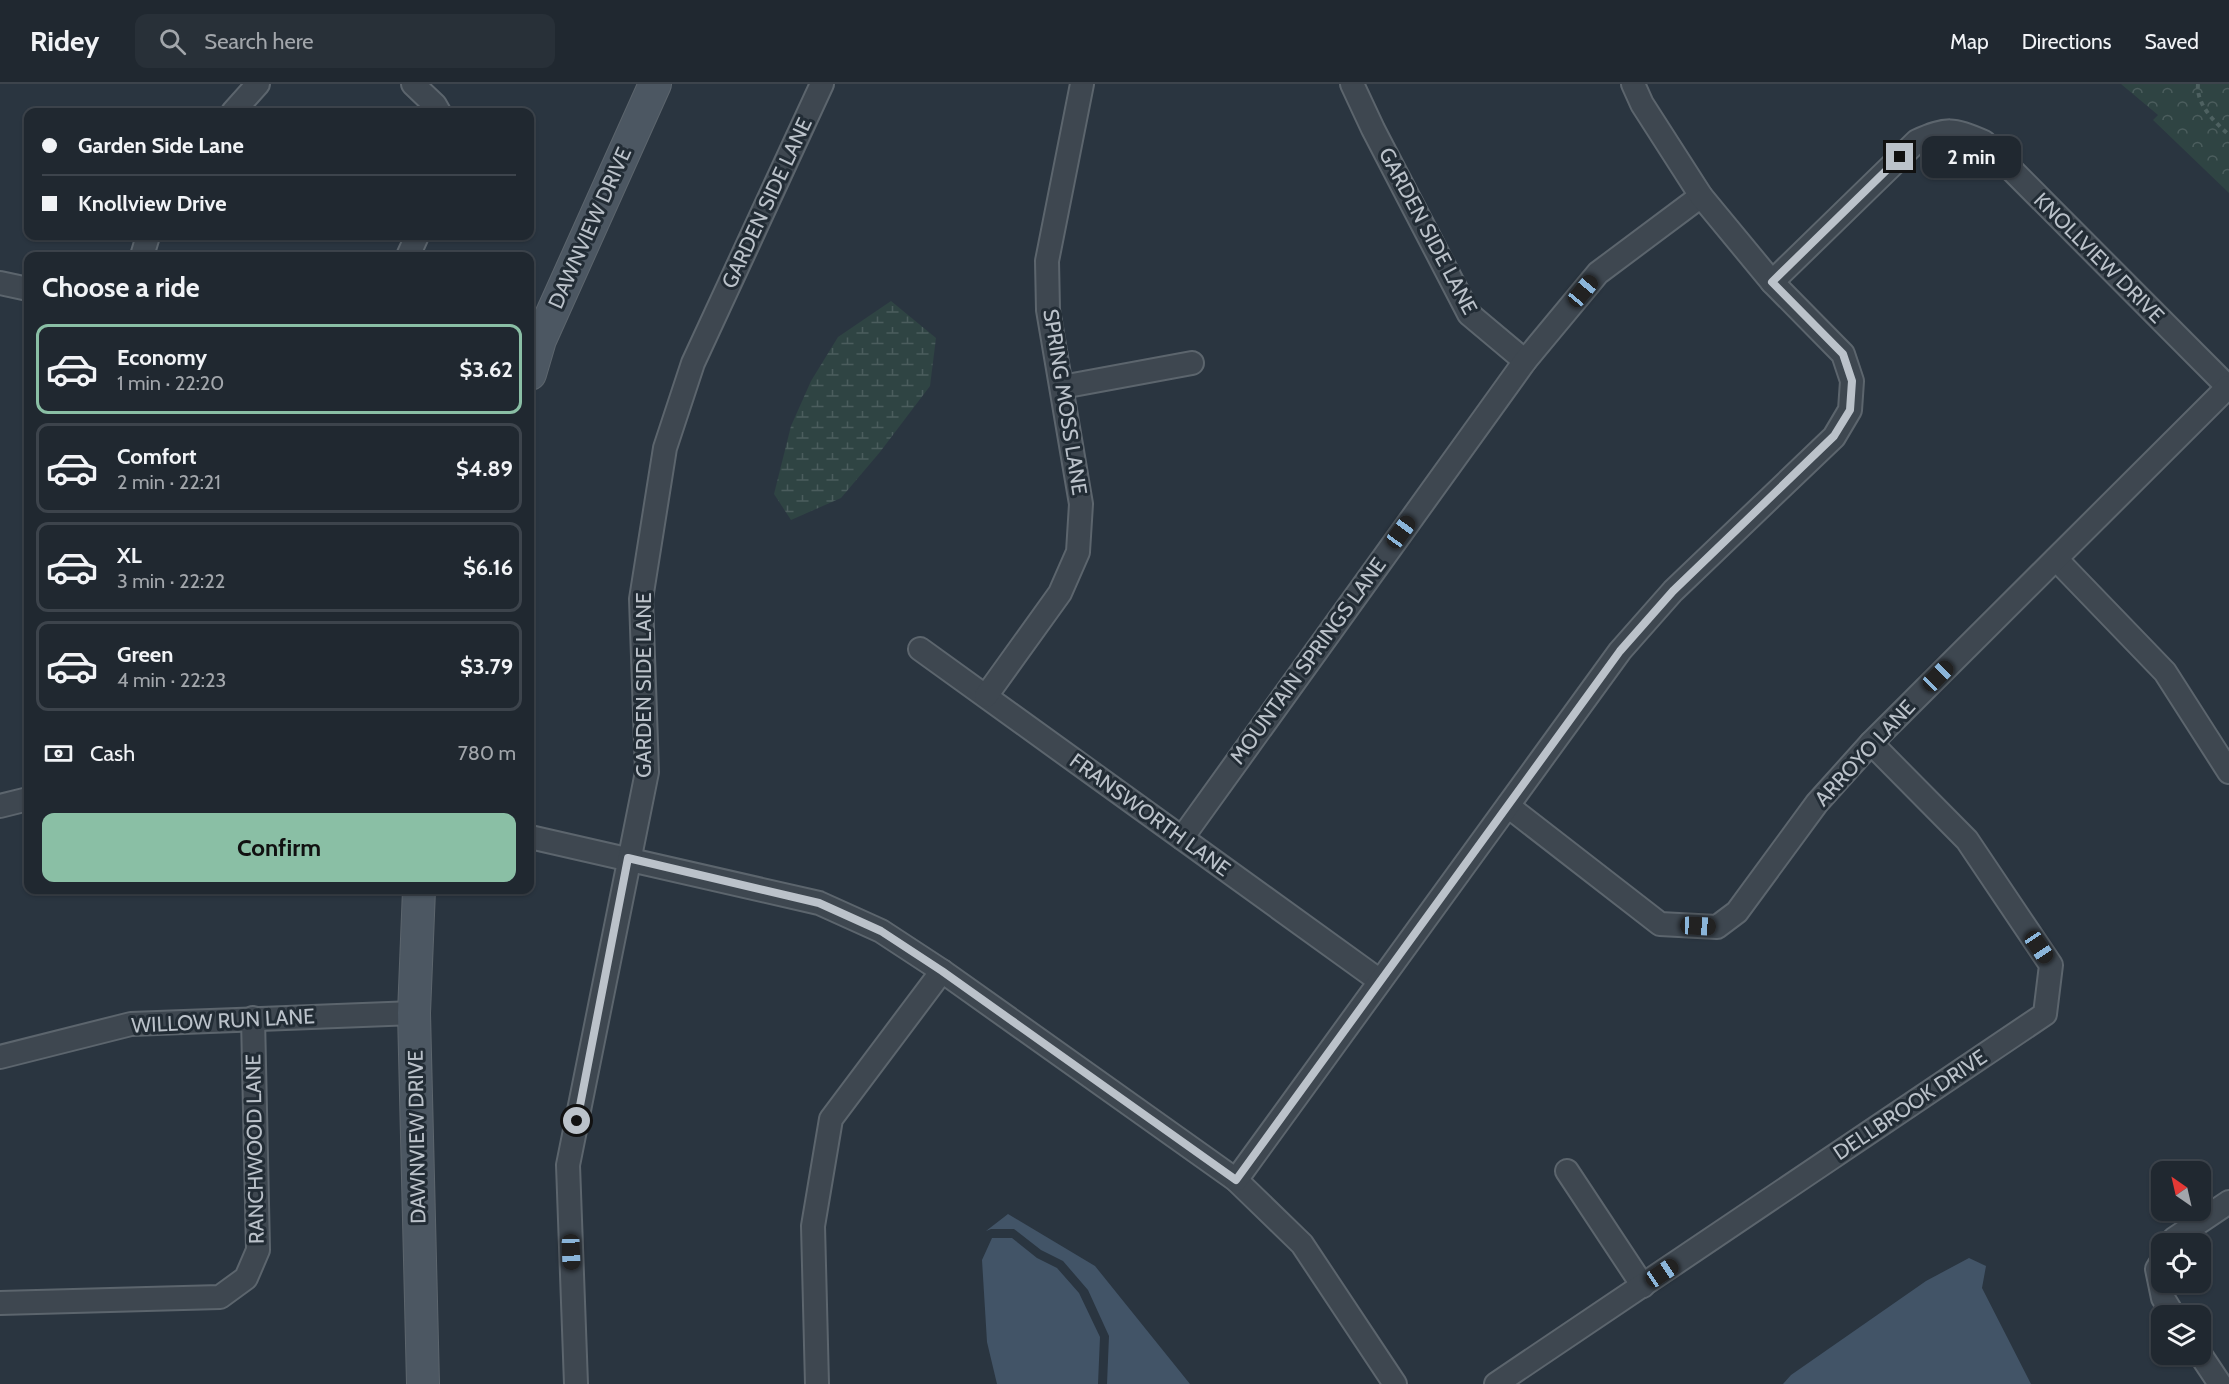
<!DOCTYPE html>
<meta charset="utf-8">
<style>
body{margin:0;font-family:Cabin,sans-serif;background:#283038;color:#f1f3f6;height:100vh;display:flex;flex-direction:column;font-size:22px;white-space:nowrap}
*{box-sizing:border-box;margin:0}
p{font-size:20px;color:#a2a6ab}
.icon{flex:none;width:33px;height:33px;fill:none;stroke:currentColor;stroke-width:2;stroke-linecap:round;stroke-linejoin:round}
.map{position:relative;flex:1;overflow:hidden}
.drawer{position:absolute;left:24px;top:168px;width:510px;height:642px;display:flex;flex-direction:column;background:#202830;border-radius:12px;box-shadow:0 2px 4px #0004,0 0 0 2px #3d444c}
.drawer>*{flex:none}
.hud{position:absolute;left:24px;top:24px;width:510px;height:132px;border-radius:12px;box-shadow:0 2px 4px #0004,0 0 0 2px #3d444c;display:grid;align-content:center;height:132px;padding:0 18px;background:#202830}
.needle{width:39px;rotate:326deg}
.controls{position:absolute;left:2151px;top:1077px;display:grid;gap:12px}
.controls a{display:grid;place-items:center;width:60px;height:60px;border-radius:12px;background:#202830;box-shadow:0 2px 4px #0004,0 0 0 2px #3d444c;font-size:30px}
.end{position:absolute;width:27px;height:27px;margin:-14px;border:8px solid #bbc2ca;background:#111;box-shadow:0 0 0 3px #111}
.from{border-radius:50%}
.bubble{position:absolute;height:42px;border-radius:12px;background:#202830;box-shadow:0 2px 4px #0004,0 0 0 2px #3d444c;font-size:20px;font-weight:800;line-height:42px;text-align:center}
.car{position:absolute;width:18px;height:36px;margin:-18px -9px;border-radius:8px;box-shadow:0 0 4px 2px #0007;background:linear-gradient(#222 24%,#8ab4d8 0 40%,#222 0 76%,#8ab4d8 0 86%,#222 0)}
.hud b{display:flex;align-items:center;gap:21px;height:57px;font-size:22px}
.hud b+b{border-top:2px solid #3d444c}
.hud i{width:15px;height:15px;background:#f1f3f6}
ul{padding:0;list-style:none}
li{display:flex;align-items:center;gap:18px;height:90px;margin:0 12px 9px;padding:0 6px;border:3px solid #3d444c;border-radius:12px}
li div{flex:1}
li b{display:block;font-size:22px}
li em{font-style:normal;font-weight:800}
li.active{border-color:#8abfa5}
li>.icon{width:54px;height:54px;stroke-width:1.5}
h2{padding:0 18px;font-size:27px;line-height:72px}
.pay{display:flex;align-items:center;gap:15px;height:66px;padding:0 18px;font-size:22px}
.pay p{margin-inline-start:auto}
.primary-button{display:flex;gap:12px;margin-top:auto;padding:12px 18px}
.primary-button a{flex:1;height:69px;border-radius:12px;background:#8abfa5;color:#111;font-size:24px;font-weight:800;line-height:69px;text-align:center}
header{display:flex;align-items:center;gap:36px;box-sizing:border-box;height:84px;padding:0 30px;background:#202830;border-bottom:2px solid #3d444c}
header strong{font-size:28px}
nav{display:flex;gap:33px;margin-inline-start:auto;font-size:21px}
.search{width:420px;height:54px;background:#283038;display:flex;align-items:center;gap:15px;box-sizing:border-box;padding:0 21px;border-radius:12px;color:#a2a6ab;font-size:22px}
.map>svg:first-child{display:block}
.wetland{fill:url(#wetland-marsh)}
.park{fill:url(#park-crowns)}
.water{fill:#425467}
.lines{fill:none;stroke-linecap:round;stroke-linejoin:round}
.street-casing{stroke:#5c656d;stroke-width:26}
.secondary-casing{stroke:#5c656d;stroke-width:34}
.path{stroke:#4e6161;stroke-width:4;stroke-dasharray:4.5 4.5;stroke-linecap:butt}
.street{stroke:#3e4750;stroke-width:22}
.secondary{stroke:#4c5762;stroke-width:32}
.route{stroke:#bbc2ca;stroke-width:8}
.labels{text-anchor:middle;stroke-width:6;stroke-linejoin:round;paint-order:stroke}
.street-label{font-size:21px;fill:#bbc2ca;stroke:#222c35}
</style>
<header>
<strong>Ridey</strong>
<div class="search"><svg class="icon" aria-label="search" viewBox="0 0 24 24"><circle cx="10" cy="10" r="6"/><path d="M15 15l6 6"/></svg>Search here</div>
<nav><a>Map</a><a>Directions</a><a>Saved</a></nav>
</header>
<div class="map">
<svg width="2229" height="1300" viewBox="0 0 2229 1300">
<defs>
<pattern id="wetland-marsh" width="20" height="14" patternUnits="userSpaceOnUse" patternTransform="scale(1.5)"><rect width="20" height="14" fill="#2f4443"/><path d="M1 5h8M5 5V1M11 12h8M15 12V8" fill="none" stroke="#4b5d5d"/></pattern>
<pattern id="park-crowns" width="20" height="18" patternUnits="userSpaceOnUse" patternTransform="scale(1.5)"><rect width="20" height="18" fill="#2f4443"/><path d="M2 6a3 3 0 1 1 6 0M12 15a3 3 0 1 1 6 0" fill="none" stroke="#4b5d5d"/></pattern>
</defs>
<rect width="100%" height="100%" fill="#2a3540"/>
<!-- wetland -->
<polygon class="wetland" points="891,217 936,254 930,302 880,368 841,414 791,436 774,410 791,342 811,297 838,253"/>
<!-- park -->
<polygon class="park" points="2121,0 2229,0 2229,109 2153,36 2158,31"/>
<!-- water -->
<g class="water">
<polygon points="1008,1130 1095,1182 1190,1300 1107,1300 1109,1252 1088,1206 1063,1177 1041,1166 1014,1145 991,1145 986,1147"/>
<polygon points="992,1154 1012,1154 1037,1174 1057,1184 1079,1209 1100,1253 1098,1300 997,1300 987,1258 982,1176"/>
<polygon points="1969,1174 1986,1182 1982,1204 2031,1300 1783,1300 1791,1291 1926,1197"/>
</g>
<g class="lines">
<defs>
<g id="street">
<polyline points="413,0 435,21 439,28"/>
<polyline points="1352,0 1373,45 1469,230 1525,277"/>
<polyline points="233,28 258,0"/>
<polyline points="142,172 148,152"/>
<polyline points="408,172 417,152"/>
<path d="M 1772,198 L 1917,57 C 1946,44 1954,44 1984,58 L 2229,304"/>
<polyline points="0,199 28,205"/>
<polyline points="1062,303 1192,279"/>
<polyline points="2056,475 2165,588 2229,688"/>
<polyline points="920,565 1380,897"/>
<polyline points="986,612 1060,509 1078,468 1081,420 1048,226 1047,177 1082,0"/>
<polyline points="0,722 28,715"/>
<polyline points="1508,722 1660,840 1717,843 1737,828 1817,719 1871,659 2228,303"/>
<polyline points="530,753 819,819 881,847 942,887 1236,1096 1302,1160 1395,1300"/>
<polyline points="1182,754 1525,277 1598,189 1701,112"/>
<polyline points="0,973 131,940 414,929"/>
<polyline points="1567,1087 1643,1202"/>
<polyline points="1236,1096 1620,567 1673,507 1834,353 1850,326 1852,297 1843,270 1772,198 1701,112 1642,20 1633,0"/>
<polyline points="2172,1160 2174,1155 2229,1118"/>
<polyline points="2162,1177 2157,1185 2163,1214 2174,1232"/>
<polyline points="0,1219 220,1213 246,1194 258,1166 253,934"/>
<polyline points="2200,1270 2220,1300"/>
<polyline points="576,1300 568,1081 647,688 641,515 665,364 693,279 822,0"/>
<polyline points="817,1300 813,1142 831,1035 942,887"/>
<polyline points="1496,1300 2045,930 2051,881 1967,756 1871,659"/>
</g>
<g id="secondary">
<polyline points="530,290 540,256 655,0"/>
<polyline points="419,806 414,929 423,1300"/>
</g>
</defs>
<!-- street casing -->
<use href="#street" class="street-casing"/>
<!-- secondary casing -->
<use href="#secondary" class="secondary-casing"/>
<!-- path -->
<path class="path" d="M 2198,0 C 2196,21 2215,38 2229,51"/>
<!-- street -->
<use href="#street" class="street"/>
<!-- secondary -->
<use href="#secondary" class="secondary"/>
</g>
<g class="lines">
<!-- route -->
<polyline class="route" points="577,1037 628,774 819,819 881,847 942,887 1236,1096 1620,567 1673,507 1834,352 1850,326 1852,297 1843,270 1772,198 1900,73"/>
</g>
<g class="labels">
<!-- street labels -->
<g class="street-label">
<text transform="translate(767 119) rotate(-65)" y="7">GARDEN SIDE LANE</text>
<text transform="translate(590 144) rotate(-66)" y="7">DAWNVIEW DRIVE</text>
<text transform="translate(1428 147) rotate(62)" y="7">GARDEN SIDE LANE</text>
<text transform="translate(2099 174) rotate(45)" y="7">KNOLLVIEW DRIVE</text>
<text transform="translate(1065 318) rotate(81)" y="7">SPRING MOSS LANE</text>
<text transform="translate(1308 577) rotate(-54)" y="7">MOUNTAIN SPRINGS LANE</text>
<text transform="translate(644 601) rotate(-90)" y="7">GARDEN SIDE LANE</text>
<text transform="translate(1865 669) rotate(-47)" y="7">ARROYO LANE</text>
<text transform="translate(1150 731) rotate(36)" y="7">FRANSWORTH LANE</text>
<text transform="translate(223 937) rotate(-3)" y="7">WILLOW RUN LANE</text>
<text transform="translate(1910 1021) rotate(-34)" y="7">DELLBROOK DRIVE</text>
<text transform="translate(417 1053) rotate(-91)" y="7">DAWNVIEW DRIVE</text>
<text transform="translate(255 1065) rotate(-91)" y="7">RANCHWOOD LANE</text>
</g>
</g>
</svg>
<div class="controls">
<a><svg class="needle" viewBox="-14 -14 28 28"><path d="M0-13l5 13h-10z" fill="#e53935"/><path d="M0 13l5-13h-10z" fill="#a2a6ab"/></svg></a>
<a><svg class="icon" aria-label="locate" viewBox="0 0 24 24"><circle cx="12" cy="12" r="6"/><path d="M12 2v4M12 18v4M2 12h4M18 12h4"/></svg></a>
<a><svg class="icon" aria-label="layers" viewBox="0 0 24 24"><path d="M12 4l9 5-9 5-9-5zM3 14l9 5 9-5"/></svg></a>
</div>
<i class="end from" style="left:577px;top:1037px"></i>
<i class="end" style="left:1900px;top:73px"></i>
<div class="bubble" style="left:1922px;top:52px;width:99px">2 min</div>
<i class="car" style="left:1583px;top:207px;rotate:40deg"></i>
<i class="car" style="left:1401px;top:448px;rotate:36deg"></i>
<i class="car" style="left:1938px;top:592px;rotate:45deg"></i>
<i class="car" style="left:1698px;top:842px;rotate:93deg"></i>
<i class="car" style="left:2039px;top:863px;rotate:146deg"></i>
<i class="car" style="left:571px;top:1168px;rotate:178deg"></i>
<i class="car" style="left:1662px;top:1189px;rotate:56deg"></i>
<div class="hud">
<b><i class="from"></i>Garden Side Lane</b>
<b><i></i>Knollview Drive</b>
</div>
<section class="drawer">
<h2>Choose a ride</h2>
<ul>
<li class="active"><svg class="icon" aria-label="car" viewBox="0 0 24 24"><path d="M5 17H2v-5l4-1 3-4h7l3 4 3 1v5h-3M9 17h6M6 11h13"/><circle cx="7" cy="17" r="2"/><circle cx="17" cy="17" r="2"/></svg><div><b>Economy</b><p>1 min · 22:20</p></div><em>$3.62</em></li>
<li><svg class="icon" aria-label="car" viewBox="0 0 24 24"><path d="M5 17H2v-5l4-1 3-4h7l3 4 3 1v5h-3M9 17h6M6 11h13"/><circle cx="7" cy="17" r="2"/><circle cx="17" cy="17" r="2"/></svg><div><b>Comfort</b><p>2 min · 22:21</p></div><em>$4.89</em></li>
<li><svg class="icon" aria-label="car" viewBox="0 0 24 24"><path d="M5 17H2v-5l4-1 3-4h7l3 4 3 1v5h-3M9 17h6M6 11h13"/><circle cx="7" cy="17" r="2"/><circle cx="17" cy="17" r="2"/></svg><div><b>XL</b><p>3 min · 22:22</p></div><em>$6.16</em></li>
<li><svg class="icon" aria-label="car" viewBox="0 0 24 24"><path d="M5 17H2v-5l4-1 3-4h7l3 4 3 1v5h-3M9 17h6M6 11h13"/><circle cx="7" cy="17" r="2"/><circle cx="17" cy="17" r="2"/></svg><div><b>Green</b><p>4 min · 22:23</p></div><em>$3.79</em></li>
</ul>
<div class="pay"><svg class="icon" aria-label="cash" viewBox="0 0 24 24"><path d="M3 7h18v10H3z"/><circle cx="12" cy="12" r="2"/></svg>Cash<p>780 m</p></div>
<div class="primary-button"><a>Confirm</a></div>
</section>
</div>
